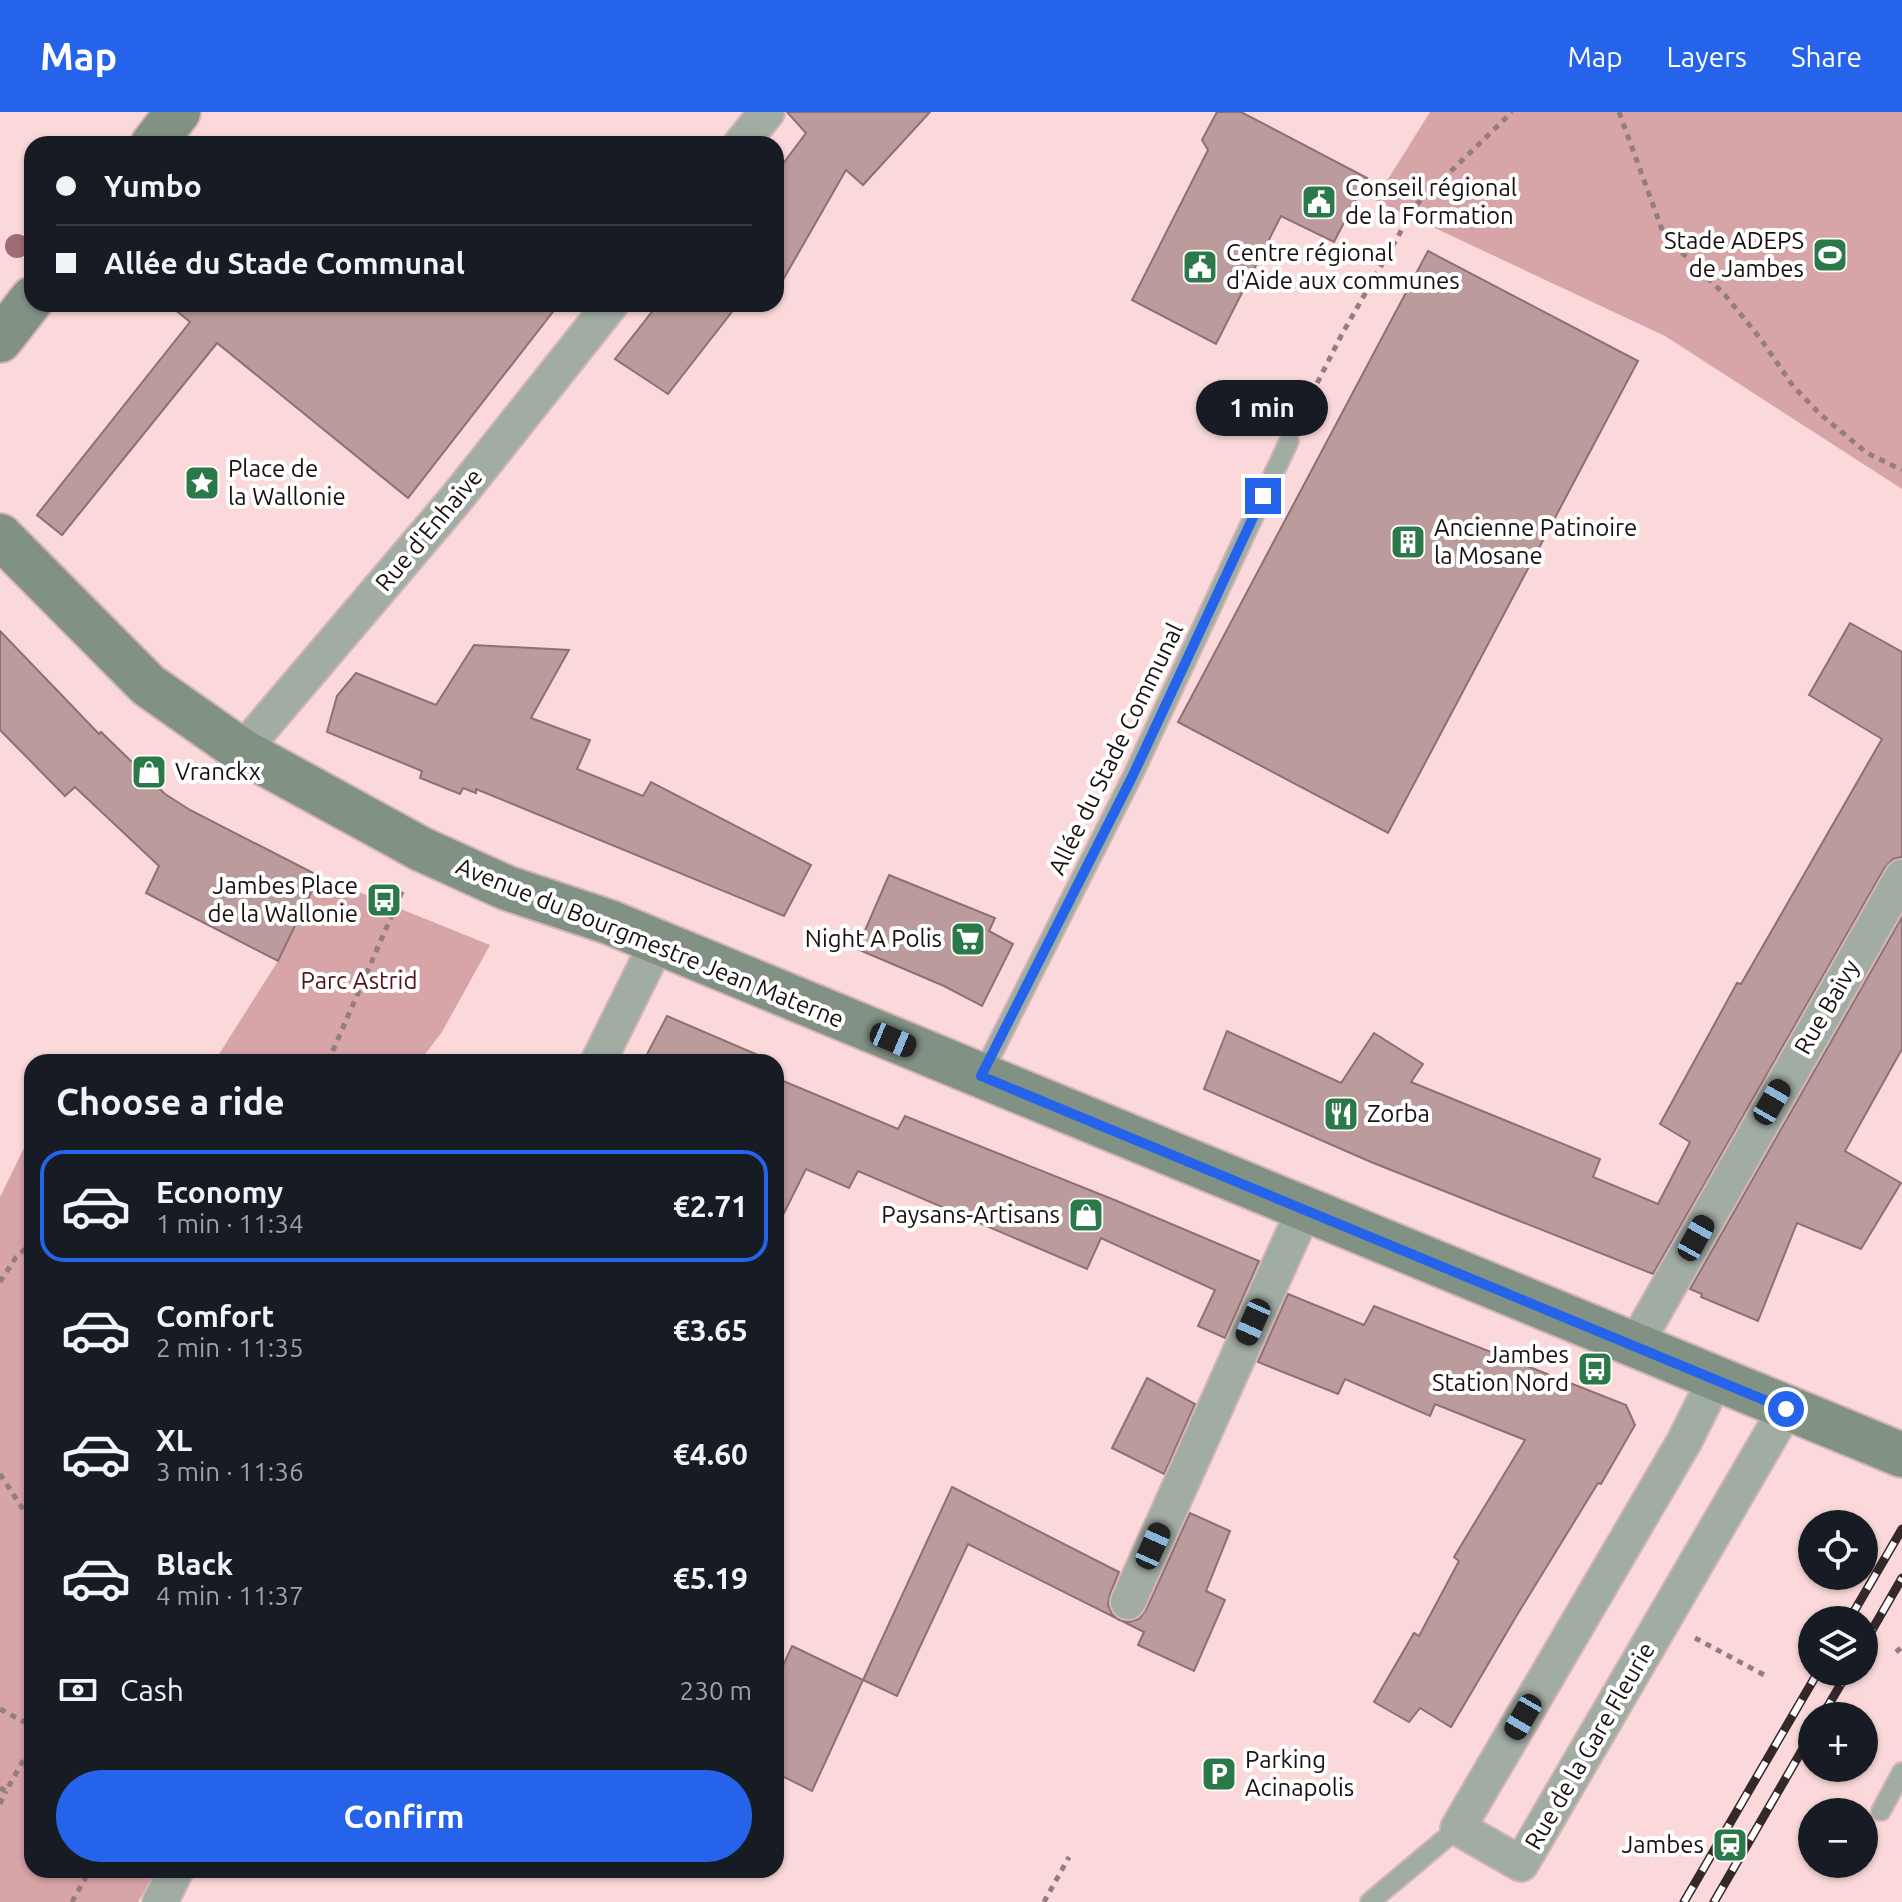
<!DOCTYPE html>
<meta charset="utf-8">
<style>
body{margin:0;font-family:Ubuntu,sans-serif;background:#20242c;color:#f1f3f6;height:100vh;display:flex;flex-direction:column;font-size:30px;white-space:nowrap}
*{box-sizing:border-box;margin:0}
p{font-size:26px;color:#9ea1a6}
.icon{flex:none;width:44px;height:44px;fill:none;stroke:currentColor;stroke-width:2;stroke-linecap:round;stroke-linejoin:round}
.map{position:relative;flex:1;overflow:hidden}
.sheet{position:absolute;left:24px;top:942px;width:760px;height:824px;display:flex;flex-direction:column;background:#171b24;border-radius:24px;box-shadow:0 2px 6px #0004}
.sheet>*{flex:none}
.guide{position:absolute;left:24px;top:24px;width:760px;height:176px;border-radius:24px;box-shadow:0 2px 6px #0004;display:grid;align-content:center;height:176px;padding:0 32px;background:#171b24}
.controls{position:absolute;left:1798px;top:1398px;display:grid;gap:16px}
.controls a{display:grid;place-items:center;width:80px;height:80px;border-radius:50%;background:#171b24;box-shadow:0 2px 6px #0004;font-size:40px}
.end{position:absolute;width:36px;height:36px;margin:-18px;border:10px solid #2563eb;background:#fff;box-shadow:0 0 0 4px #fff}
.from{border-radius:50%}
.bubble{position:absolute;height:56px;border-radius:28px;background:#171b24;box-shadow:0 2px 6px #0004;font-size:26px;font-weight:600;line-height:56px;text-align:center}
.car{position:absolute;width:24px;height:48px;margin:-24px -12px;border-radius:10px;box-shadow:0 0 6px 2px #0007;background:linear-gradient(#222 24%,#8ab4d8 0 40%,#222 0 76%,#8ab4d8 0 86%,#222 0)}
.guide b{display:flex;align-items:center;gap:28px;height:76px;font-size:30px}
.guide b+b{border-top:2px solid #363941}
.guide i{width:20px;height:20px;background:#f1f3f6}
ul{padding:0;list-style:none}
li{display:flex;align-items:center;gap:24px;height:112px;margin:0 16px 12px;padding:0 16px;border:4px solid transparent;border-radius:24px}
li div{flex:1}
li b{display:block;font-size:30px}
li em{font-style:normal;font-weight:600}
li.on{border-color:#2563eb}
li>.icon{width:72px;height:72px;stroke-width:1.5}
h2{padding:0 32px;font-size:36px;line-height:96px}
.pay{display:flex;align-items:center;gap:20px;height:88px;padding:0 32px;font-size:30px}
.pay p{margin-inline-start:auto}
.button{display:flex;gap:16px;margin-top:auto;padding:16px 32px}
.button a{flex:1;height:92px;border-radius:48px;background:#2563eb;color:#fff;font-size:32px;font-weight:600;line-height:92px;text-align:center}
header{display:flex;align-items:center;gap:48px;box-sizing:border-box;height:112px;padding:0 40px;background:#2563eb;color:#fff}
header strong{font-size:38px}
nav{display:flex;gap:44px;margin-inline-start:auto;font-size:28px}
.map>svg:first-child{display:block}
.green{fill:#d7a4a7}
.building{fill:#bb9b9c;stroke:#8e7071;stroke-width:2}
.lines{fill:none;stroke-linecap:round;stroke-linejoin:round}
.lane-casing{stroke:#d3b5b6;stroke-width:22}
.street-casing{stroke:#d3b5b6;stroke-width:38}
.secondary-casing{stroke:#d3b5b6;stroke-width:48}
.path{stroke:#947d7e;stroke-width:5;stroke-dasharray:6 6;stroke-linecap:butt}
.lane{stroke:#a1aca3;stroke-width:18}
.street{stroke:#a1aca3;stroke-width:34}
.secondary{stroke:#819184;stroke-width:44}
.rail-casing{stroke:#352829;stroke-width:9}
.rail{stroke:#fff;stroke-width:6;stroke-dasharray:18;stroke-linecap:butt}
.tree{fill:#9f6c73}
.route{stroke:#2563eb;stroke-width:10}
.labels{text-anchor:middle;stroke-width:8;stroke-linejoin:round;paint-order:stroke}
.poi-label{font-size:24px;fill:#1b1011;stroke:#fff;text-anchor:start}
.street-label{font-size:24px;fill:#1b1011;stroke:#fff}
.park-label{font-size:24px;fill:#54121e;stroke:#fff}
</style>
<header>
<strong>Map</strong>
<nav><a>Map</a><a>Layers</a><a>Share</a></nav>
</header>
<div class="map">
<svg width="1902" height="1790" viewBox="0 0 1902 1790">
<rect width="100%" height="100%" fill="#fbd9da"/>
<!-- green -->
<g class="green">
<polygon points="1430,0 1902,0 1902,377 1665,224 1375,88"/>
<polygon points="319,764 490,833 442,920 419,950 214,950 278,849"/>
<polygon points="32,1020 32,1758 156,1758 138,1790 0,1790 0,1085"/>
</g>
<!-- building -->
<g class="building">
<polygon points="787,0 930,0 863,73 846,58 776,180 776,61 806,21"/>
<polygon points="1217,0 1241,0 1367,66 1334,130 1281,104 1216,232 1132,188 1208,38 1202,28"/>
<polygon points="1428,139 1638,249 1388,721 1178,610"/>
<polygon points="168,192 559,192 408,386 217,231 62,423 37,403 190,210"/>
<polygon points="658,192 738,192 668,282 615,247"/>
<polygon points="1850,511 1902,540 1902,745 1893,747 1885,755 1653,1162 1371,1050 1204,977 1227,919 1341,971 1374,921 1423,952 1411,970 1600,1047 1593,1065 1658,1092 1690,1030 1660,1012 1737,871 1741,872 1882,627 1809,583"/>
<polygon points="0,519 99,622 101,620 165,682 190,698 319,764 278,849 146,781 159,754 75,675 65,684 0,618"/>
<polygon points="474,533 569,538 531,606 590,628 577,657 643,684 651,670 811,753 784,804 476,677 476,681 463,676 460,682 420,666 422,659 327,620 337,584 356,561 436,593"/>
<polygon points="889,763 995,806 989,819 1013,832 982,894 944,874 857,837"/>
<polygon points="1902,805 1902,937 1845,1039 1901,1071 1861,1137 1797,1111 1758,1209 1701,1185 1702,1182 1690,1177"/>
<polygon points="667,904 774,950 643,950"/>
<polygon points="776,966 898,1017 905,1004 1117,1089 1259,1149 1225,1226 1198,1214 1215,1178 1101,1126 1087,1157 858,1059 849,1076 806,1057 776,1117"/>
<polygon points="1288,1182 1364,1213 1374,1194 1626,1293 1635,1313 1601,1372 1598,1371 1517,1503 1451,1615 1420,1596 1409,1610 1374,1590 1414,1521 1419,1524 1459,1449 1454,1445 1525,1328 1435,1292 1430,1304 1345,1267 1338,1282 1258,1250"/>
<polygon points="1147,1266 1195,1292 1164,1362 1112,1336"/>
<polygon points="952,1375 1119,1460 1110,1482 1108,1493 1112,1502 1119,1508 1129,1510 1139,1507 1146,1498 1190,1401 1230,1419 1206,1479 1225,1488 1194,1559 1138,1533 1144,1520 968,1432 897,1584 863,1568"/>
<polygon points="792,1534 863,1568 812,1679 776,1661 776,1569"/>
</g>
<g class="lines">
<defs>
<g id="lane">
<polyline points="981,964 1133,663 1289,329"/>
<polyline points="1881,1699 1902,1660"/>
<polyline points="1370,1790 1458,1716"/>
</g>
<g id="street">
<polyline points="741,32 767,0"/>
<polyline points="242,639 455,388 611,192"/>
<polyline points="598,950 657,831"/>
<polyline points="1634,1235 1902,765"/>
<polyline points="1715,1268 1684,1330 1458,1716 1521,1752 1786,1297"/>
<polyline points="1128,1490 1304,1098"/>
<polyline points="160,1790 176,1758"/>
</g>
<g id="secondary">
<polyline points="153,32 178,0"/>
<polyline points="0,228 32,187"/>
<polyline points="0,424 148,573 242,639 421,737 507,776 609,810 1902,1343"/>
</g>
</defs>
<!-- lane casing -->
<use href="#lane" class="lane-casing"/>
<!-- street casing -->
<use href="#street" class="street-casing"/>
<!-- secondary casing -->
<use href="#secondary" class="secondary-casing"/>
<!-- path -->
<g class="path">
<polyline points="1619,0 1664,123 1725,183 1760,226 1793,274 1820,302 1867,341 1902,358"/>
<polyline points="1301,303 1342,222 1416,93 1512,0"/>
<polyline points="328,950 404,775"/>
<polyline points="0,1170 16,1145 32,1131"/>
<polyline points="0,1362 32,1411"/>
<polyline points="1695,1526 1768,1565"/>
<polyline points="1896,1540 1902,1535"/>
<polyline points="0,1597 32,1614"/>
<polyline points="0,1676 6,1679 32,1633"/>
<polyline points="0,1692 6,1679"/>
<polyline points="72,1790 90,1758"/>
<polyline points="1044,1790 1069,1745"/>
</g>
<!-- lane -->
<use href="#lane" class="lane"/>
<!-- street -->
<use href="#street" class="street"/>
<!-- secondary -->
<use href="#secondary" class="secondary"/>
<defs>
<g id="rail">
<polyline points="1849,1508 1902,1417"/>
<polyline points="1864,1532 1902,1466"/>
<polyline points="1822,1604 1848,1560"/>
<polyline points="1684,1790 1818,1560"/>
<polyline points="1714,1790 1812,1621"/>
</g>
</defs>
<!-- rail casing -->
<use href="#rail" class="rail-casing"/>
<!-- rail -->
<use href="#rail" class="rail"/>
</g>
<!-- trees -->
<circle class="tree" cx="17" cy="134" r="12"/>
<g class="lines">
<!-- route -->
<polyline class="route" points="1263,384 1133,663 981,964 1786,1297"/>
</g>
<!-- icons -->
<defs>
<symbol id="civic-square" viewBox="-11 -11 22 22"><rect x="-9" y="-9" width="18" height="18" rx="4" fill="#2b7848" stroke="#fff"/><path d="M-.6-6.5H3V-4.5H.6V-3L4-1V1h2V6H-6V1h2V-1L-.6-3ZM-1.2 2.5V6h2.4V2.5Z" fill="#fff"/></symbol>
<symbol id="stadium-square" viewBox="-11 -11 22 22"><rect x="-9" y="-9" width="18" height="18" rx="4" fill="#2b7848" stroke="#fff"/><path d="M0-5a6.5 5 0 1 0 0 10a6.5 5 0 1 0 0-10ZM-3.5-1.8h7v3.6h-7Z" fill="#fff"/></symbol>
<symbol id="sight-square" viewBox="-11 -11 22 22"><rect x="-9" y="-9" width="18" height="18" rx="4" fill="#2b7848" stroke="#fff"/><path d="M0-6L1.8-2.2L6-1.7L2.9 1.2L3.7 5.4L0 3.3L-3.7 5.4L-2.9 1.2L-6-1.7L-1.8-2.2Z" fill="#fff"/></symbol>
<symbol id="building-square" viewBox="-11 -11 22 22"><rect x="-9" y="-9" width="18" height="18" rx="4" fill="#2b7848" stroke="#fff"/><path d="M-4-6H4V6H1V3H-1V6H-4ZM-2.5-4.3h1.7v1.8h-1.7ZM.8-4.3h1.7v1.8H.8ZM-2.5-1h1.7V.8h-1.7ZM.8-1h1.7V.8H.8Z" fill="#fff"/></symbol>
<symbol id="shop-square" viewBox="-11 -11 22 22"><rect x="-9" y="-9" width="18" height="18" rx="4" fill="#2b7848" stroke="#fff"/><path d="M-5-2.5h2.3a2.7 3.5 0 0 1 5.4 0H5L5.5 6h-11ZM-1.5-2.5h3a1.5 2.3 0 0 0-3 0Z" fill="#fff"/></symbol>
<symbol id="bus-square" viewBox="-11 -11 22 22"><rect x="-9" y="-9" width="18" height="18" rx="4" fill="#2b7848" stroke="#fff"/><path d="M-5-6H5V4H4V6H2V4H-2V6H-4V4H-5ZM-3.5-4V0h7V-4ZM-3.5 1.2v1.5H-2V1.2ZM2 1.2v1.5H3.5V1.2Z" fill="#fff"/></symbol>
<symbol id="supermarket-square" viewBox="-11 -11 22 22"><rect x="-9" y="-9" width="18" height="18" rx="4" fill="#2b7848" stroke="#fff"/><path d="M-6-5.5h2.5l.6 2H6L4.5 2H-2.5L-4.4-4H-6ZM-1.5 3.2a1.3 1.3 0 1 0 .1 0ZM3 3.2a1.3 1.3 0 1 0 .1 0Z" fill="#fff"/></symbol>
<symbol id="restaurant-square" viewBox="-11 -11 22 22"><rect x="-9" y="-9" width="18" height="18" rx="4" fill="#2b7848" stroke="#fff"/><path d="M-5-6h1v4h1v-4h1v4h1v-4h1v5L-1.5 .5V6h-2V.5L-5-1ZM5-6V6H3V1.5H1.5Q1.5-4 5-6Z" fill="#fff"/></symbol>
<symbol id="parking-square" viewBox="-11 -11 22 22"><rect x="-9" y="-9" width="18" height="18" rx="4" fill="#2b7848" stroke="#fff"/><path d="M-3.5-5.5H1a3.5 3.5 0 0 1 0 7H-1V5.5H-3.5ZM-1-3.4V-.6H.8a1.4 1.4 0 0 0 0-2.8Z" fill="#fff"/></symbol>
<symbol id="station-square" viewBox="-11 -11 22 22"><rect x="-9" y="-9" width="18" height="18" rx="4" fill="#2b7848" stroke="#fff"/><path d="M-3-6H3Q5-6 5-4V2Q5 4 3 4L4.5 6H3L1.5 4h-3L-3 6H-4.5L-3 4Q-5 4-5 2V-4Q-5-6-3-6ZM-3.5-4v3h7v-3ZM-3.5 1v1.5H-2V1ZM2 1v1.5H3.5V1Z" fill="#fff"/></symbol>
</defs>
<g fill-rule="evenodd">
<use href="#civic-square" x="1299" y="70" width="40" height="40"/>
<use href="#stadium-square" x="1810" y="123" width="40" height="40"/>
<use href="#civic-square" x="1180" y="135" width="40" height="40"/>
<use href="#sight-square" x="182" y="351" width="40" height="40"/>
<use href="#building-square" x="1388" y="410" width="40" height="40"/>
<use href="#shop-square" x="129" y="640" width="40" height="40"/>
<use href="#bus-square" x="364" y="768" width="40" height="40"/>
<use href="#supermarket-square" x="948" y="807" width="40" height="40"/>
<use href="#restaurant-square" x="1321" y="982" width="40" height="40"/>
<use href="#shop-square" x="1066" y="1083" width="40" height="40"/>
<use href="#bus-square" x="1575" y="1237" width="40" height="40"/>
<use href="#parking-square" x="1199" y="1642" width="40" height="40"/>
<use href="#station-square" x="1710" y="1713" width="40" height="40"/>
</g>
<g class="labels">
<!-- poi labels -->
<g class="poi-label">
<text x="1345" y="84">Conseil régional<tspan x="1345" dy="28">de la Formation</tspan></text>
<text x="1804" y="137" text-anchor="end">Stade ADEPS<tspan x="1804" dy="28">de Jambes</tspan></text>
<text x="1226" y="149">Centre régional<tspan x="1226" dy="28">d'Aide aux communes</tspan></text>
<text x="228" y="365">Place de<tspan x="228" dy="28">la Wallonie</tspan></text>
<text x="1434" y="424">Ancienne Patinoire<tspan x="1434" dy="28">la Mosane</tspan></text>
<text x="175" y="668">Vranckx</text>
<text x="358" y="782" text-anchor="end">Jambes Place<tspan x="358" dy="28">de la Wallonie</tspan></text>
<text x="942" y="835" text-anchor="end">Night A Polis</text>
<text x="1367" y="1010">Zorba</text>
<text x="1060" y="1111" text-anchor="end">Paysans-Artisans</text>
<text x="1569" y="1251" text-anchor="end">Jambes<tspan x="1569" dy="28">Station Nord</tspan></text>
<text x="1245" y="1656">Parking<tspan x="1245" dy="28">Acinapolis</tspan></text>
<text x="1704" y="1741" text-anchor="end">Jambes</text>
</g>
<!-- street labels -->
<g class="street-label">
<text transform="translate(429 418) rotate(-50)" y="8">Rue d'Enhaive</text>
<text transform="translate(1116 637) rotate(-64)" y="8">Allée du Stade Communal</text>
<text transform="translate(650 831) rotate(22)" y="8">Avenue du Bourgmestre Jean Materne</text>
<text transform="translate(1827 895) rotate(-60)" y="8">Rue Baivy</text>
<text transform="translate(1590 1634) rotate(-60)" y="8">Rue de la Gare Fleurie</text>
</g>
<!-- park labels -->
<g class="park-label">
<text x="359" y="877">Parc Astrid</text>
</g>
</g>
</svg>
<div class="controls">
<a><svg class="icon" aria-label="locate" viewBox="0 0 24 24"><circle cx="12" cy="12" r="6"/><path d="M12 2v4M12 18v4M2 12h4M18 12h4"/></svg></a>
<a><svg class="icon" aria-label="layers" viewBox="0 0 24 24"><path d="M12 4l9 5-9 5-9-5zM3 14l9 5 9-5"/></svg></a>
<a>+</a>
<a>−</a>
</div>
<i class="end from" style="left:1786px;top:1297px"></i>
<i class="end" style="left:1263px;top:384px"></i>
<div class="bubble" style="left:1196px;top:268px;width:132px">1 min</div>
<i class="car" style="left:893px;top:928px;rotate:113deg"></i>
<i class="car" style="left:1772px;top:990px;rotate:30deg"></i>
<i class="car" style="left:1696px;top:1126px;rotate:29deg"></i>
<i class="car" style="left:1253px;top:1210px;rotate:204deg"></i>
<i class="car" style="left:1153px;top:1434px;rotate:24deg"></i>
<i class="car" style="left:1523px;top:1605px;rotate:210deg"></i>
<div class="guide">
<b><i class="from"></i>Yumbo</b>
<b><i></i>Allée du Stade Communal</b>
</div>
<section class="sheet">
<h2>Choose a ride</h2>
<ul>
<li class="on"><svg class="icon" aria-label="car" viewBox="0 0 24 24"><path d="M5 17H2v-5l4-1 3-4h7l3 4 3 1v5h-3M9 17h6M6 11h13"/><circle cx="7" cy="17" r="2"/><circle cx="17" cy="17" r="2"/></svg><div><b>Economy</b><p>1 min · 11:34</p></div><em>€2.71</em></li>
<li><svg class="icon" aria-label="car" viewBox="0 0 24 24"><path d="M5 17H2v-5l4-1 3-4h7l3 4 3 1v5h-3M9 17h6M6 11h13"/><circle cx="7" cy="17" r="2"/><circle cx="17" cy="17" r="2"/></svg><div><b>Comfort</b><p>2 min · 11:35</p></div><em>€3.65</em></li>
<li><svg class="icon" aria-label="car" viewBox="0 0 24 24"><path d="M5 17H2v-5l4-1 3-4h7l3 4 3 1v5h-3M9 17h6M6 11h13"/><circle cx="7" cy="17" r="2"/><circle cx="17" cy="17" r="2"/></svg><div><b>XL</b><p>3 min · 11:36</p></div><em>€4.60</em></li>
<li><svg class="icon" aria-label="car" viewBox="0 0 24 24"><path d="M5 17H2v-5l4-1 3-4h7l3 4 3 1v5h-3M9 17h6M6 11h13"/><circle cx="7" cy="17" r="2"/><circle cx="17" cy="17" r="2"/></svg><div><b>Black</b><p>4 min · 11:37</p></div><em>€5.19</em></li>
</ul>
<div class="pay"><svg class="icon" aria-label="cash" viewBox="0 0 24 24"><path d="M3 7h18v10H3z"/><circle cx="12" cy="12" r="2"/></svg>Cash<p>230 m</p></div>
<div class="button"><a>Confirm</a></div>
</section>
</div>
